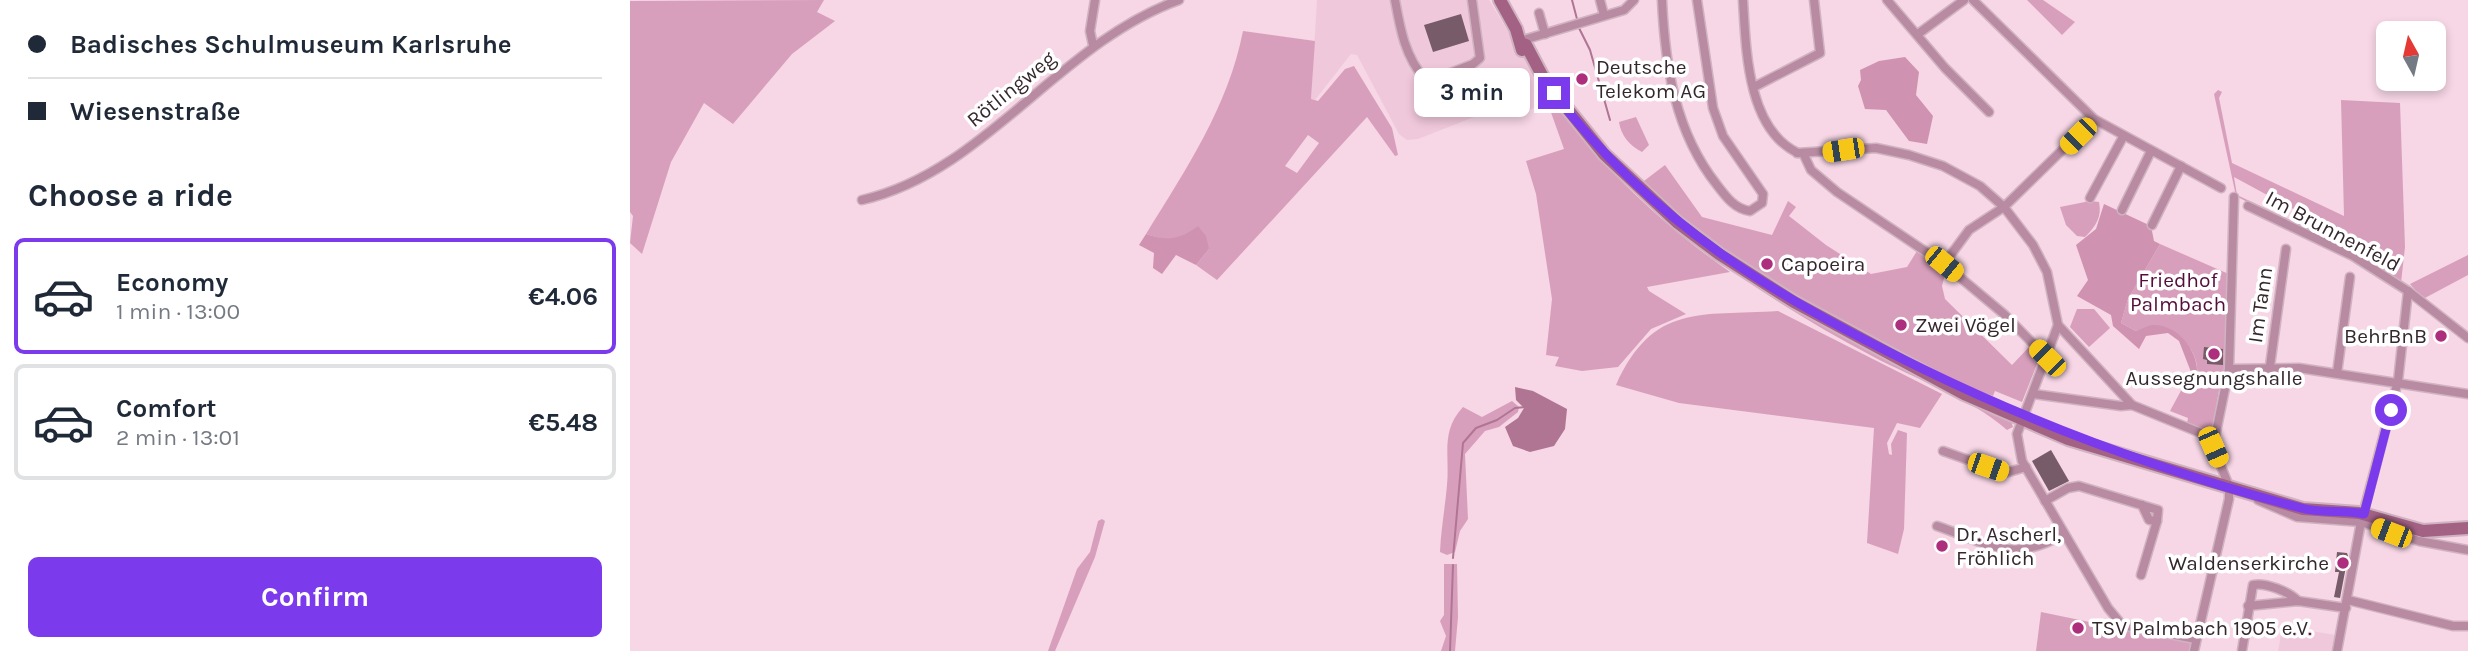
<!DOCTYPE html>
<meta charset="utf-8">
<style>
body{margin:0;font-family:Karla,sans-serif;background:#f2f2f3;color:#1f2937;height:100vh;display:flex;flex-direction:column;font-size:26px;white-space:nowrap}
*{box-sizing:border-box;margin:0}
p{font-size:23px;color:#747a83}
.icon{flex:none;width:38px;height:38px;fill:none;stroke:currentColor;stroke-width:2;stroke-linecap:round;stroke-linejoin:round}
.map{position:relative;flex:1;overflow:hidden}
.sheet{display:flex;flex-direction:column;background:#fff;width:630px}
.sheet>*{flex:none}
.hud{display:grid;align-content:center;height:154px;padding:0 28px;background:#fff}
.needle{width:46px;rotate:352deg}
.buttons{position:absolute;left:1746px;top:21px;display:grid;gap:14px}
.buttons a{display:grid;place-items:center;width:70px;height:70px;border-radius:10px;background:#fff;box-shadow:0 4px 10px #0003;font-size:35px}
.end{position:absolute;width:32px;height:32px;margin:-16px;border:9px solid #7c3aed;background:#fff;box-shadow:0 0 0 4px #fff}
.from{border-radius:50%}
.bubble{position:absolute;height:49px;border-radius:10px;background:#fff;box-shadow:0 4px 10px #0003;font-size:23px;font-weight:700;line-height:49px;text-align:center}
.car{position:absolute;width:21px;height:42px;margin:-21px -10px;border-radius:9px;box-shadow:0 0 5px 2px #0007;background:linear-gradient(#f5c518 24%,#345 0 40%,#f5c518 0 76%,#345 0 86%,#f5c518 0)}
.hud b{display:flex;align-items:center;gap:24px;height:66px;font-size:26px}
.hud b+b{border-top:2px solid #e0e1e3}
.hud i{width:18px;height:18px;background:#1f2937}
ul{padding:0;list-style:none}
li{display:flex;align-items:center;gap:21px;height:116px;margin:0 14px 10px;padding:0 14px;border:4px solid #e0e1e3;border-radius:10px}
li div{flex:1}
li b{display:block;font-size:26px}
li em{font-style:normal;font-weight:700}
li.current{border-color:#7c3aed}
li>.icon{width:63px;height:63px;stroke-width:1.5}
h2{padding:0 28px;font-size:32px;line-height:84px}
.cta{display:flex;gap:14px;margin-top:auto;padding:14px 28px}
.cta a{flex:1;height:80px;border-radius:10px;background:#7c3aed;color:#fff;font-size:28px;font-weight:700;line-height:80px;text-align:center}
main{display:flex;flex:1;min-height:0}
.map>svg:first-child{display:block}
.built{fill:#f0c8db}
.green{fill:#d89fbc;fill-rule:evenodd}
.forest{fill:#cf93b1}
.water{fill:#af7593}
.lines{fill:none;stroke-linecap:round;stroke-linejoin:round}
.stream{stroke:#af7593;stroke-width:2}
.building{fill:#775b69}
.minor-casing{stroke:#d0b3c1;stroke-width:11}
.secondary-casing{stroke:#d0b3c1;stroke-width:16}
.minor{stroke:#b98ba2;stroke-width:8}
.secondary{stroke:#a36184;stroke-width:12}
.route{stroke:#7c3aed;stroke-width:9}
.poi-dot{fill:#ad2e7d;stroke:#fff;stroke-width:2.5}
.labels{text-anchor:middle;stroke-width:7;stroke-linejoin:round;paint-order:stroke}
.poi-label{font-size:21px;fill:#34282e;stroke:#fff;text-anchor:start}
.street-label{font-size:21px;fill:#34282e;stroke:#fff}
.park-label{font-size:21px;fill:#550e3b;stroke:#fff}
</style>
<main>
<section class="sheet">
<div class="hud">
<b><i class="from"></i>Badisches Schulmuseum Karlsruhe</b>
<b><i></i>Wiesenstraße</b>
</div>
<h2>Choose a ride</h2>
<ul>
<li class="current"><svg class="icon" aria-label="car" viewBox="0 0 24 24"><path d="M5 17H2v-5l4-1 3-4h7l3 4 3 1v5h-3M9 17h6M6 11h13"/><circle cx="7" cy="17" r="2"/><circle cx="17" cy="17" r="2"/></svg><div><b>Economy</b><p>1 min · 13:00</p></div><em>€4.06</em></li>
<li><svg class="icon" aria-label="car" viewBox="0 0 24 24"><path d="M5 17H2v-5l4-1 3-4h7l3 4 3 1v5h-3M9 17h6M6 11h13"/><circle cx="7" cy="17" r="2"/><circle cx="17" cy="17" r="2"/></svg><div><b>Comfort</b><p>2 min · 13:01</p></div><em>€5.48</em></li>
</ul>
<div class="cta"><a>Confirm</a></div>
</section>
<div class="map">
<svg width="1838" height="651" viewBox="0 0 1838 651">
<rect width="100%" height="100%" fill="#f7d6e6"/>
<!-- built -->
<g class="built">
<polygon points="687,0 859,0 910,84 907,86 918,104 882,115 877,104 788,139 777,140 769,134 727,55 721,54 685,100 681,99"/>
<polygon points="1675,630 1705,635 1702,651 1648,651 1651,635"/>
</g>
<!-- green -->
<g class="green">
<polygon points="194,0 187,12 205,21 162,54 103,124 74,103 41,162 12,254 0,243 3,216 0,212 0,1"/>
<polygon points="1397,0 1413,0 1445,22 1432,35"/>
<path d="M 613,31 L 685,41 L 681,99 L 688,101 L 715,69 L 724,66 L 762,128 L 768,155 L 765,156 L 737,117 L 587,280 L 566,265 L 579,249 L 551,238 L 533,239 L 516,234 C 556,169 598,107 613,31 ZM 678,135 L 689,143 L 667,173 L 655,166 Z"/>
<path d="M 1588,90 L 1592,92 L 1589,98 L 1602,163 L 1714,216 L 1711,100 L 1770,103 L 1775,247 L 1771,283 L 1606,196 L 1584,94 ZM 1604,177 L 1667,211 L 1724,237 L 1720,248 L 1607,195 Z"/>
<path d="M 923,101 C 973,169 1032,224 1100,272 L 1017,287 L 1019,291 L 1056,314 L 1021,329 L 988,367 L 952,371 L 925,366 L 929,357 L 916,355 L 922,299 L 906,194 L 896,161 L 934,149 L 918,104 Z"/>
<path d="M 1006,117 L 1019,145 L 1012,152 C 1000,146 991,136 989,122 Z"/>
<path d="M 1035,165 L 1072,217 L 1142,235 L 1158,201 L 1166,207 L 1159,216 L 1196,245 L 1241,274 L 1277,267 L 1287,251 L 1316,270 L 1312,286 L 1315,299 L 1382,365 L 1399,347 L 1409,359 L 1392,402 L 1365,391 L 1363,396 C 1235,351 1113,271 1010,184 Z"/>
<path d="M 1017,200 L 1063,238 L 1381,421 L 1383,427 L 1377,430 C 1338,396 1287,380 1242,356 C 1161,313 1086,264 1017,204 Z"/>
<path d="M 1460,201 L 1469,202 C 1472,217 1466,226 1455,237 L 1447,236 L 1436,225 L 1430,207 Z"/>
<path d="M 1530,244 L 1601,275 L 1597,365 L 1592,374 L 1582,429 L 1577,427 L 1575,432 L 1557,423 L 1558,418 L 1540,411 L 1561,372 L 1567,374 C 1570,351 1546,325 1522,326 C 1518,326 1511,330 1506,331 L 1491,323 L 1498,299 Z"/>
<polygon points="1838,255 1838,275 1793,299 1780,284"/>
<polygon points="1447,309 1464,309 1480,328 1459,347 1440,327"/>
<path d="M 1148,311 L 1312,394 L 1290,428 L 1267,423 L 1257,443 L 1259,454 L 1262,455 L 1261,444 L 1268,430 L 1277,433 L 1274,529 L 1268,554 L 1237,543 L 1244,428 L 1049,403 L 986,385 C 1023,303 1070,316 1148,311 Z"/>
<path d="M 882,401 L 889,407 L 888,412 L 869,427 L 855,431 L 835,454 L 838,519 L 830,531 L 825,552 L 817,555 L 810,552 C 811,529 815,508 817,485 C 820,455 810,432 833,407 L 852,417 Z"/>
<polygon points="472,519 475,521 465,557 425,651 418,651 447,569 460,552 468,521"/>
<polygon points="814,564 827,564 828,617 825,651 811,651 816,636 810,621 814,615"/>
<polygon points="1411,612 1561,643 1560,651 1406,651"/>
</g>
<!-- forest -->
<g class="forest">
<polygon points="1275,57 1289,72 1286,95 1303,116 1297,144 1279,141 1256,110 1235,109 1228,86 1231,80 1230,70 1249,61"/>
<path d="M 1474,204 L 1521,226 L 1524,241 L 1530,244 L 1498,299 L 1491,323 L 1506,331 C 1511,329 1517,326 1522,325 C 1547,323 1569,351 1567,374 L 1561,372 L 1549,341 L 1538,333 L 1516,336 L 1509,349 L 1483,326 L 1481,315 L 1447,296 L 1458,280 L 1446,245 L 1466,229 Z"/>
<path d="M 568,226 L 576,236 L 579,249 L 566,265 L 546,255 L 532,274 L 523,268 L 524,253 L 509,245 L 516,234 C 538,241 549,240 568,226 Z"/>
</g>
<!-- water -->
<polygon class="water" points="885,387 903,391 937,409 935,429 924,446 900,452 883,446 875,427 888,418 894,408 886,400"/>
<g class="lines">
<!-- stream -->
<g class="stream">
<polyline points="942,0 947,19"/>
<polyline points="949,28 960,50 980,120"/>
<polyline points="823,558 833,443 846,428 867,420 885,408 896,407"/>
<polyline points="820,651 823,565"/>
</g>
</g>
<!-- building -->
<g class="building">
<polygon points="831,14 839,41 803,52 794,25"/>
<polygon points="1574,347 1593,349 1593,365 1577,364 1577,360 1573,359"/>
<polygon points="1421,450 1439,481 1419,491 1402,461"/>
<polygon points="1707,552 1717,553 1718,556 1710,598 1704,597 1709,572 1705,572"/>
</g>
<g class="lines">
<defs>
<g id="minor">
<path d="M 765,0 C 770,28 775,57 795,79 L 802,80 L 843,64 L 850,58 L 842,0"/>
<polyline points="970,0 974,15"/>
<path d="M 1032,0 C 1035,66 1045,132 1087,185 C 1096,197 1105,209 1120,211 L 1132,203 L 1133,194 L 1093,136 L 1083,108 L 1067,0"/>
<path d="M 1113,0 C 1116,49 1117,129 1168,153"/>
<polyline points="1257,0 1315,68 1359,112"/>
<polyline points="1343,0 1464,119 1591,188"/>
<polyline points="909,13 915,34"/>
<polyline points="1288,34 1334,0"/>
<polyline points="890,41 994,10 1004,0"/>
<polyline points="463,45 460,31 465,0"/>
<polyline points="1124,87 1190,53 1184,0"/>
<polyline points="1167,153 1246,148 1279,155 1313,166 1350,186 1374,207 1403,245 1417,272 1428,325 1387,434 1392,461 1478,608 1492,625 1566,639"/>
<polyline points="1174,155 1181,170 1207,192 1314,264 1375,315 1417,358"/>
<polyline points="1460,198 1493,137"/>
<path d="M 232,200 C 355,172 429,43 549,0"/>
<polyline points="1618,206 1723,256 1778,291 1838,338"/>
<polyline points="1492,210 1521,151"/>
<polyline points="1522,225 1551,166"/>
<polyline points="1314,264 1339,230 1374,207 1464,119"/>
<polyline points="1428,325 1502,405"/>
<polyline points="1640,366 1656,249"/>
<polyline points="1599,369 1669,368 1838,394"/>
<polyline points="1707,373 1720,277"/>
<polyline points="1404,394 1491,406 1502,405 1583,438"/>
<polyline points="1313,451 1375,473 1396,467"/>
<polyline points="1628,500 1667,517 1731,522 1789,541 1838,550"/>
<polyline points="1415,501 1438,488 1449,486 1528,510 1527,521 1519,520 1512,505"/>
<path d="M 1307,526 C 1359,544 1382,564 1434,534"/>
<polyline points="1511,575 1527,521"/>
<polyline points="1718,600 1823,626 1838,626"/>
<polyline points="1618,606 1668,601 1716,608"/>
<polyline points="1564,651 1599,499 1599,486 1583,447 1599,369 1604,197"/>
<path d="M 1612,651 L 1623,585 C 1635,582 1660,592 1668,601"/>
<polyline points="1707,651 1731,522 1768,381 1778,291"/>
</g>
<g id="secondary">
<polyline points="870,0 886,29 892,50"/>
<polyline points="891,43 896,45 915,81 974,154 1048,223 1089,254 1164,302 1334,394 1438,439 1673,509 1729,513 1793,531 1838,528"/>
</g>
</defs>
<!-- minor casing -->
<use href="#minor" class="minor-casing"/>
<!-- secondary casing -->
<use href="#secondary" class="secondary-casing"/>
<!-- minor -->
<use href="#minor" class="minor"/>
<!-- secondary -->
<use href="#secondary" class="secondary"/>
</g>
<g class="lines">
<!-- route -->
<path class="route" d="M 924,93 C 1023,224 1148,299 1293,369 C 1414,428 1541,474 1671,508 C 1692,514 1713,509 1734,514 L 1761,410"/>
</g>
<!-- markers -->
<g class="poi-dot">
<circle cx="952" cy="79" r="7"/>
<circle cx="1137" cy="264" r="7"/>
<circle cx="1271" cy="325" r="7"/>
<circle cx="1811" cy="336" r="7"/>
<circle cx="1584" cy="354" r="7"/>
<circle cx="1312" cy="546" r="7"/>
<circle cx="1713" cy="563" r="7"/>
<circle cx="1448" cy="628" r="7"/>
</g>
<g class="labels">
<!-- poi labels -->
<g class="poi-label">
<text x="966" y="74">Deutsche<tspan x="966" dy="24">Telekom AG</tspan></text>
<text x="1151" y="271">Capoeira</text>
<text x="1285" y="332">Zwei Vögel</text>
<text x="1797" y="343" text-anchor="end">BehrBnB</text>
<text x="1584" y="385" text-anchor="middle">Aussegnungshalle</text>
<text x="1326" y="541">Dr. Ascherl,<tspan x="1326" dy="24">Fröhlich</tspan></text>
<text x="1699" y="570" text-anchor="end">Waldenserkirche</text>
<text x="1462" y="635">TSV Palmbach 1905 e.V.</text>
</g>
<!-- street labels -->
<g class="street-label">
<text transform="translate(381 89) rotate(-39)" y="7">Rötlingweg</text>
<text transform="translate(1703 231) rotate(28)" y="7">Im Brunnenfeld</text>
<text transform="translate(1630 305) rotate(-82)" y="7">Im Tann</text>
</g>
<!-- park labels -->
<g class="park-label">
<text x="1548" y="287">Friedhof<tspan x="1548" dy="24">Palmbach</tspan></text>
</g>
</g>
</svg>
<div class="buttons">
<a><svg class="needle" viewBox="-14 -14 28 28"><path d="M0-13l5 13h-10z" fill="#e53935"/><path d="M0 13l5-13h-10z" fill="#747a83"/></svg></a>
</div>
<i class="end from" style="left:1761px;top:410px"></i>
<i class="end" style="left:924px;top:93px"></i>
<div class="bubble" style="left:784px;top:68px;width:116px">3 min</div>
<i class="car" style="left:1448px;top:136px;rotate:225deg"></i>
<i class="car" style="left:1213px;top:150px;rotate:261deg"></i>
<i class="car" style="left:1314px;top:264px;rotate:129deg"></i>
<i class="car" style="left:1417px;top:358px;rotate:315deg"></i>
<i class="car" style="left:1583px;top:447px;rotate:156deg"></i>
<i class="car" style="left:1358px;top:467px;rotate:109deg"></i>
<i class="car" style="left:1761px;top:533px;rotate:291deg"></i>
</div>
</main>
